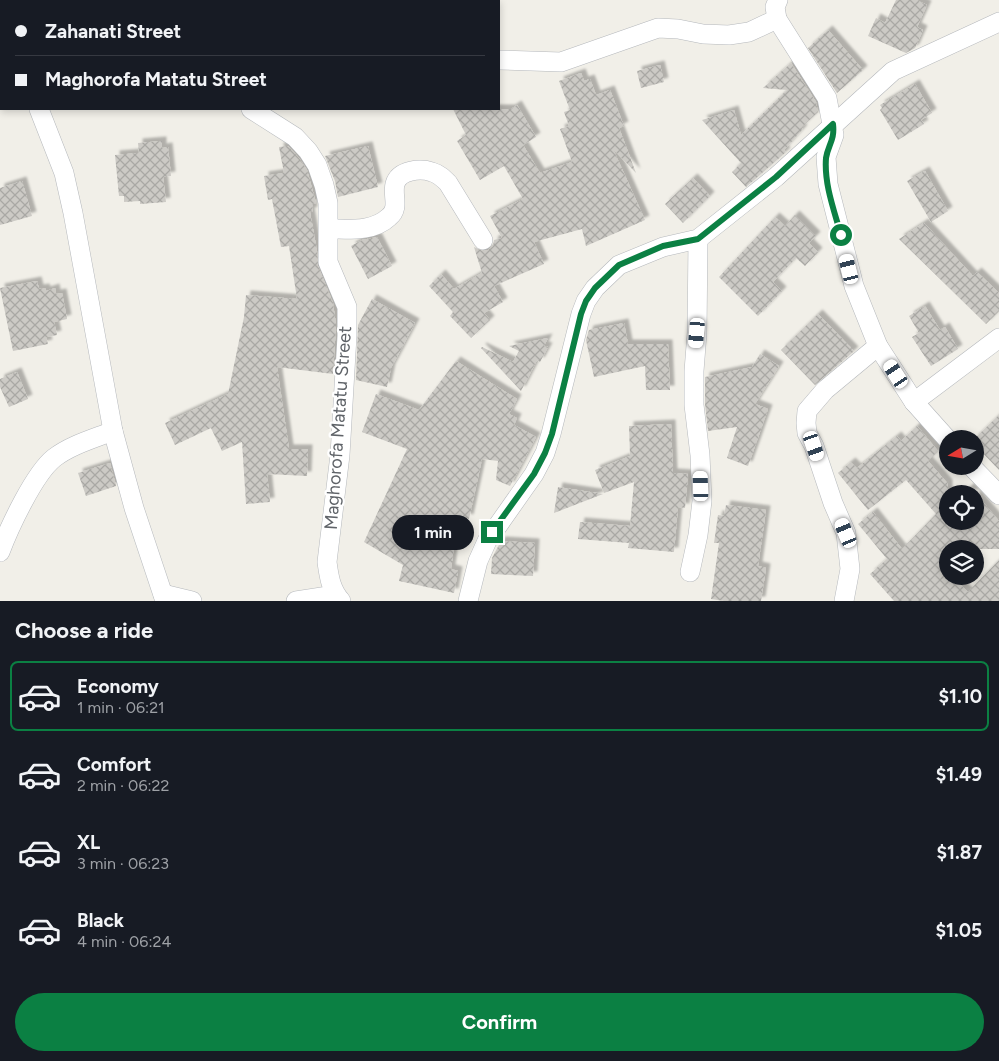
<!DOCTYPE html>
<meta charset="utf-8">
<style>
body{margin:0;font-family:Figtree,sans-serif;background:#242831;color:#f1f3f6;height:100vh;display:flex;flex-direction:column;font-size:19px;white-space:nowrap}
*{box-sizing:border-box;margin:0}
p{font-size:16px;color:#9ea1a6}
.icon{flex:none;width:28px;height:28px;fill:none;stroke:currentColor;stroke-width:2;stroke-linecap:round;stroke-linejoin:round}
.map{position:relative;height:601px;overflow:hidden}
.drawer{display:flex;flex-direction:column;background:#171b24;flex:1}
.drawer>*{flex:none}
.banner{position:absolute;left:0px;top:0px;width:500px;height:110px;box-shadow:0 2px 8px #0003;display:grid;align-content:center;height:110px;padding:0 15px;background:#171b24}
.needle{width:32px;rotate:259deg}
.controls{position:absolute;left:939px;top:430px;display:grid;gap:10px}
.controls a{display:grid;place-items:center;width:45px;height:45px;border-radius:50%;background:#171b24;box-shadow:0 2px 8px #0003;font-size:25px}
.end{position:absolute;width:22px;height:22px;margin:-11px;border:6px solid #0b8043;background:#fff;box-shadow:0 0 0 2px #fff}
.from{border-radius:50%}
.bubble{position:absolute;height:35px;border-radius:18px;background:#171b24;box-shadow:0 2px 8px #0003;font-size:16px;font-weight:700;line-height:35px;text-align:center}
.car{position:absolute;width:15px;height:30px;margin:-15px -8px;border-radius:6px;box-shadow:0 0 4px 1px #0007;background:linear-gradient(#fff 24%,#345 0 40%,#fff 0 76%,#345 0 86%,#fff 0)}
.banner b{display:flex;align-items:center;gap:18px;height:48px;font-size:19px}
.banner b+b{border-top:1px solid #363941}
.banner i{width:12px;height:12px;background:#f1f3f6}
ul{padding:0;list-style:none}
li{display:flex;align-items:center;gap:15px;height:70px;margin:0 10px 8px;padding:0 5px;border:2px solid transparent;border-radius:8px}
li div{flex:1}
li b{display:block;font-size:19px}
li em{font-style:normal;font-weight:700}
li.active{border-color:#0b8043}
li>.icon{width:45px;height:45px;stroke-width:1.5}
h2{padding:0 15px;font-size:22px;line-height:60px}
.action{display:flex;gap:10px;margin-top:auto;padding:10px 15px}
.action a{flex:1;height:58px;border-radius:30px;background:#0b8043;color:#fff;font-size:20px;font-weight:700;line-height:58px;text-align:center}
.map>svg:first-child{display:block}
.building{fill:url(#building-cross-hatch);filter:url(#shadow)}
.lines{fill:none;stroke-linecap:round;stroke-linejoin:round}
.street-casing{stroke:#b5b8bc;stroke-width:20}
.street{stroke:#fff;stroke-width:19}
.route{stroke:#0b8043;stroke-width:6}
.labels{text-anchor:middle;stroke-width:4.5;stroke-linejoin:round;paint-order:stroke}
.street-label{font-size:18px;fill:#5f6368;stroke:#fff}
</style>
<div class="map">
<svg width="999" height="601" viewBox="0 0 999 601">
<defs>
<pattern id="building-cross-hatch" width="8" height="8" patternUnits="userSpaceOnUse" patternTransform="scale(1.25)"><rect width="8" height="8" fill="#cccac5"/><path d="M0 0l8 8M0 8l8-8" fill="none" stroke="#a9a8a4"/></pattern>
<filter id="shadow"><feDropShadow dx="4.5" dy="-4.5" stdDeviation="1" flood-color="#0004"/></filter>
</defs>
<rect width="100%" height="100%" fill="#f1efe8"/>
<!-- building -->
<g class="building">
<polygon points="896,0 916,0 927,5 917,27 923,30 915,48 906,53 868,36 876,18 885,23"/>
<polygon points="828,30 863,70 837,93 808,48"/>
<polygon points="791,63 816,102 818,112 801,128 803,129 784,150 786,152 746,187 732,172 741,163 702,120 734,110 741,135 787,90 763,88"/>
<polygon points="660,65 664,82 641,88 637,71"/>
<polygon points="581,73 584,81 590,79 596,95 610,90 624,126 619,128 636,173 613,149 645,220 586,246 582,229 534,242 544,264 494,286 503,302 484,313 490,320 471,338 450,316 453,312 429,286 441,274 454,289 482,273 474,247 483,251 488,250 493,246 494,240 502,238 490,216 523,199 504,166 480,180 457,141 466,135 453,109 511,109 517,105 536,137 523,145 540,173 572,162 560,129 569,126 564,112 570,110 559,81"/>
<polygon points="915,84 932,113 921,120 924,124 898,140 880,110 882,108 880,105"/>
<polygon points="162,141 162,148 168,147 171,176 163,177 166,202 140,204 140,201 124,202 124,196 119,196 115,155 139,153 138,143"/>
<polygon points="288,146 299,158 307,170 316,203 312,204 313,211 310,212 317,251 318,266 333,303 336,325 333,374 277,367 289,449 308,449 307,476 267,474 270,502 246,504 242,442 222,451 211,428 175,445 165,423 228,394 244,317 246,295 297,299 289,246 281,247 272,199 268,200 264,176 284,173 279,147"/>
<polygon points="368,146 378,187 338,197 335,181 325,156"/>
<polygon points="925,171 948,211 931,222 907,181"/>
<polygon points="693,178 710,196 683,223 665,204"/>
<polygon points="22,181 32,216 0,225 0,188"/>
<polygon points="795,215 816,236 809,243 818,252 805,266 796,258 773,282 782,291 758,316 719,277 775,217 785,226"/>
<polygon points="924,223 973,276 977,272 999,293 999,311 986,324 899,239"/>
<polygon points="377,237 392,266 368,279 351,246 362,240"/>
<polygon points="37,281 39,289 45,288 46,291 55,288 56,294 62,293 67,319 54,322 57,335 46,337 48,344 13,351 0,288"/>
<polygon points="372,299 415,323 391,368 387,387 356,380 358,325"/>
<polygon points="925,306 940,330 945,327 958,349 931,366 912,337 919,333 909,316"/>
<polygon points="818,314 854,351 815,385 781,350"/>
<polygon points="624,323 628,344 668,344 670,390 646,390 645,366 594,377 586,340 589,330"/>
<polygon points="548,338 544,346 548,347 540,362 537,360 521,391 481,348 482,347 513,362 519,351 509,346"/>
<polygon points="760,354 779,366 755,404 768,409 748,466 727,458 737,427 708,431 705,404 705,377 752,367"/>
<polygon points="456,361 517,399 509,414 517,418 514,425 536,437 510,486 496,480 498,461 482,459 469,519 458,515 451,569 458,571 454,593 399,581 403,565 364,542 407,449 362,432 376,394 419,410"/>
<polygon points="17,372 28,399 9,407 0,387 0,379"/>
<polygon points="999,415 999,470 975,445 974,439"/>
<polygon points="671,424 673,473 688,474 685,508 678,507 674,552 628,548 629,543 578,539 580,522 630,526 634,482 604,493 595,470 630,456 629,426"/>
<polygon points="917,426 938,451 928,461 948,484 948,521 975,521 975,494 963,494 970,487 999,521 999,549 948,549 948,576 951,576 968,592 999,560 999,601 894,601 870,574 887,559 858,524 873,512 902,549 936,514 906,480 868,510 838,473 851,462 857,468 897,436 901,441"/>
<polygon points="110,463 116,486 86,496 78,473"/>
<polygon points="558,487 603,494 554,513"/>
<polygon points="726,505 766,510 758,566 766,568 761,601 724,601 711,599 719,543 714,543 718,515 724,516"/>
<polygon points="501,541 535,543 533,576 491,574 492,558"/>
</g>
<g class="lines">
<defs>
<g id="street">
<polyline points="258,0 258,1"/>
<polyline points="778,0 775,7 777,19 827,98 834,135 826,157 828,184 854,286 878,346 914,402 948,440"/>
<polyline points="0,41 1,41"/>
<polyline points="499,60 561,62 658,28 678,29 703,34 729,35 749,32 777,19"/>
<polyline points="39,109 64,173 73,213 113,431 134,508 165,601"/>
<path d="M 251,109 L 295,137 L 308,151 L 317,165 L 324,185 L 328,203 L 328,262 L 347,307 L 347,336 L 340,455 L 327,562 C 329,577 331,590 341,601"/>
<path d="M 329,229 C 349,229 373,232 389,217 C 400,208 392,196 395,184 C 399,170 420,168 432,172 C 439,174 443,178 448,183 L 483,240"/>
<polyline points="914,402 999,338"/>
<polyline points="971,466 999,495"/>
<path d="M 0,552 C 9,528 34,474 54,458 C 71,445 93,439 113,431"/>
<polyline points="690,572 698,535 702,501 700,455 694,405 694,371 697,333 698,239"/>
<polyline points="163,594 192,601"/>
<polyline points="296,601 335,595"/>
<polyline points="468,601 478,561 487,541 534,474 545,453 551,434 581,314 586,301 595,288 619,265 663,247 698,239 776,177 893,71 999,22"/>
<polyline points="844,601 850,569 846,533 833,503 814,446 807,433 806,423 807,411 825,390 878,346"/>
</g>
</defs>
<!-- street casing -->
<use href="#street" class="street-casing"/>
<!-- street -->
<use href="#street" class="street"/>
</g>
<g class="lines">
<!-- route -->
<path class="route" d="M 492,532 L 534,474 L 545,453 L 552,434 L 581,314 L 586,301 L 595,288 L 619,265 L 663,246 L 698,239 L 776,177 L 833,124 C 835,140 828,145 826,158 C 824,184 834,210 841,235"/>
</g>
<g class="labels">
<!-- street labels -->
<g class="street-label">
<text transform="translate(338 428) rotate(-86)" y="6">Maghorofa Matatu Street</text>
</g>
</g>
</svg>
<div class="controls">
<a><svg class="needle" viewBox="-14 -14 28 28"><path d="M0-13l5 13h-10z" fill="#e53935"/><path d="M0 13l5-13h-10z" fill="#9ea1a6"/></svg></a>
<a><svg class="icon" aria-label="locate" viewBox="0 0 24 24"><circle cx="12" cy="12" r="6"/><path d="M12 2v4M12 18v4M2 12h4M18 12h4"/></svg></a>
<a><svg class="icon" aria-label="layers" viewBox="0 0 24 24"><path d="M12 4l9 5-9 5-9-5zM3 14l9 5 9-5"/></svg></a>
</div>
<i class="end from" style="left:841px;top:235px"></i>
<i class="end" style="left:492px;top:532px"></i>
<div class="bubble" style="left:392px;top:515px;width:82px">1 min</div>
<i class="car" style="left:849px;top:269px;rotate:346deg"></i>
<i class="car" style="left:697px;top:333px;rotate:185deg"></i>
<i class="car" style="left:896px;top:374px;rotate:327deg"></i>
<i class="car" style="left:814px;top:446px;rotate:161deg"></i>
<i class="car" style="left:701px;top:486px;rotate:358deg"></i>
<i class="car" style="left:846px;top:533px;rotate:337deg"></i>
<div class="banner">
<b><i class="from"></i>Zahanati Street</b>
<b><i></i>Maghorofa Matatu Street</b>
</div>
</div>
<section class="drawer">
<h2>Choose a ride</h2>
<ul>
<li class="active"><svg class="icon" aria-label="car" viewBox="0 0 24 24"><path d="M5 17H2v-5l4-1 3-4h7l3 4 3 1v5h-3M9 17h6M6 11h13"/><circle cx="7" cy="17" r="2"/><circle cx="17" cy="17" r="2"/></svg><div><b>Economy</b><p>1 min · 06:21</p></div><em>$1.10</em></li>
<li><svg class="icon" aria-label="car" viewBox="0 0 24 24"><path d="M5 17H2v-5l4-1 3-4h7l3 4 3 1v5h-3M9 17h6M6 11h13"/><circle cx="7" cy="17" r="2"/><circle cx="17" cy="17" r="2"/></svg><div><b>Comfort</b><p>2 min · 06:22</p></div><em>$1.49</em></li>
<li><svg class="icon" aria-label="car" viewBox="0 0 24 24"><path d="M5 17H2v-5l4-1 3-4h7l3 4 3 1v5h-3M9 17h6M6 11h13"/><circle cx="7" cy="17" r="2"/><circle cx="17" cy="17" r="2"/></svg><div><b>XL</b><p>3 min · 06:23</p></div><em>$1.87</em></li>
<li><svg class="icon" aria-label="car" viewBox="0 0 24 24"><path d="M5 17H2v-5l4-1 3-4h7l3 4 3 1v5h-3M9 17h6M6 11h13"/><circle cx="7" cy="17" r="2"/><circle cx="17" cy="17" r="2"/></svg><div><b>Black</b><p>4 min · 06:24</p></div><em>$1.05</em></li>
</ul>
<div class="action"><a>Confirm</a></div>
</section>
